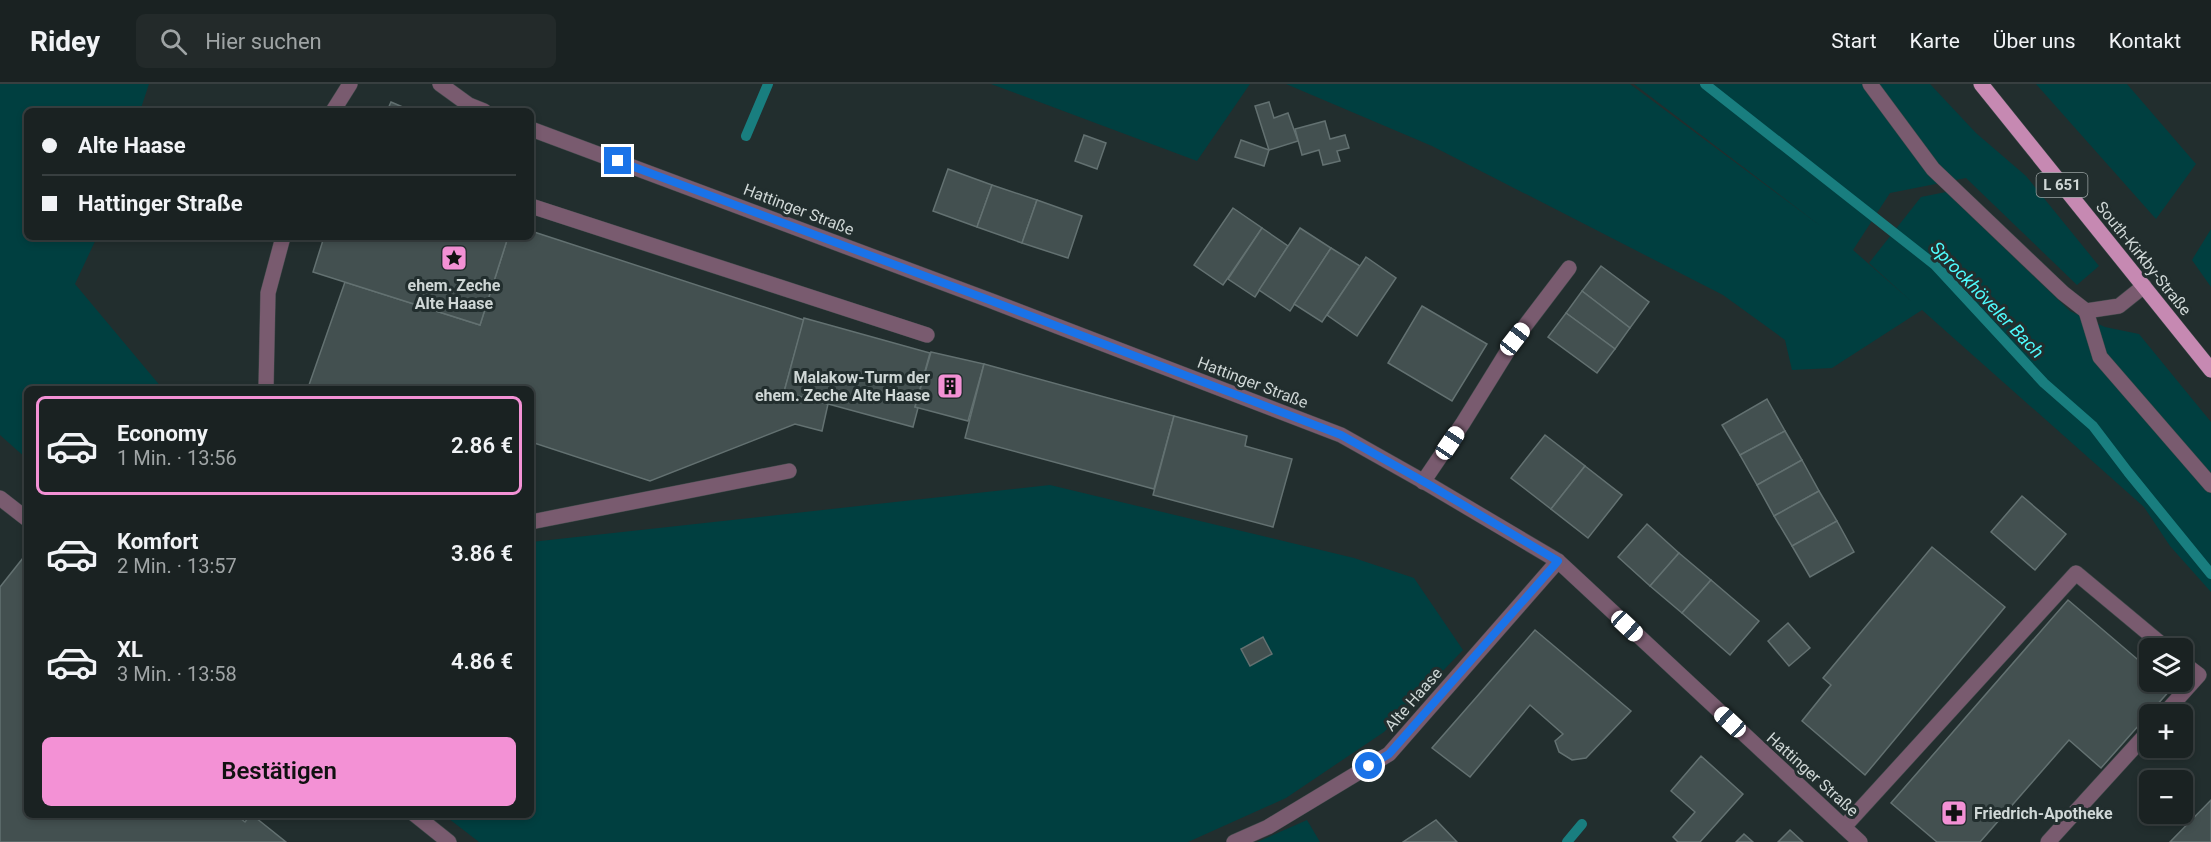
<!DOCTYPE html>
<html lang="de">
<meta charset="utf-8">
<style>
body{margin:0;font-family:Roboto,sans-serif;background:#232a2a;color:#f1f3f6;height:100vh;display:flex;flex-direction:column;font-size:22px;white-space:nowrap}
*{box-sizing:border-box;margin:0}
p{font-size:20px;color:#9fa4a5}
.icon{flex:none;width:33px;height:33px;fill:none;stroke:currentColor;stroke-width:2;stroke-linecap:round;stroke-linejoin:round}
.map{position:relative;flex:1;overflow:hidden}
.drawer{position:absolute;left:24px;top:302px;width:510px;height:432px;display:flex;flex-direction:column;background:#1a2222;border-radius:9px;box-shadow:0 3px 9px #0003,0 0 0 2px #383f40}
.drawer>*{flex:none}
.top-card{position:absolute;left:24px;top:24px;width:510px;height:132px;border-radius:9px;box-shadow:0 3px 9px #0003,0 0 0 2px #383f40;display:grid;align-content:center;height:132px;padding:0 18px;background:#1a2222}
.fabs{position:absolute;left:2139px;top:554px;display:grid;gap:12px}
.fabs a{display:grid;place-items:center;width:54px;height:54px;border-radius:9px;background:#1a2222;box-shadow:0 3px 9px #0003,0 0 0 2px #383f40;font-size:30px}
.end{position:absolute;width:27px;height:27px;margin:-14px;border:8px solid #1a73e8;background:#fff;box-shadow:0 0 0 3px #fff}
.from{border-radius:50%}
.car{position:absolute;width:18px;height:36px;margin:-18px -9px;border-radius:8px;box-shadow:0 0 4px 2px #0007;background:linear-gradient(#fff 24%,#345 0 40%,#fff 0 76%,#345 0 86%,#fff 0)}
.top-card b{display:flex;align-items:center;gap:21px;height:57px;font-size:22px}
.top-card b+b{border-top:2px solid #383f40}
.top-card i{width:15px;height:15px;background:#f1f3f6}
ul{padding:10px 0 0;list-style:none}
li{display:flex;align-items:center;gap:18px;height:99px;margin:0 12px 9px;padding:0 6px;border:3px solid transparent;border-radius:9px}
li div{flex:1}
li b{display:block;font-size:22px}
li em{font-style:normal;font-weight:600}
li.active{border-color:#f391d5}
li>.icon{width:54px;height:54px;stroke-width:1.5}
.button{display:flex;gap:12px;margin-top:auto;padding:12px 18px}
.button a{flex:1;height:69px;border-radius:9px;background:#f391d5;color:#111;font-size:24px;font-weight:600;line-height:69px;text-align:center}
header{display:flex;align-items:center;gap:36px;box-sizing:border-box;height:84px;padding:0 30px;background:#1a2222;border-bottom:2px solid #383f40}
header strong{font-size:28px}
nav{display:flex;gap:33px;margin-inline-start:auto;font-size:21px}
.search{width:420px;height:54px;background:#232a2a;display:flex;align-items:center;gap:15px;box-sizing:border-box;padding:0 21px;border-radius:9px;color:#9fa4a5;font-size:22px}
.map>svg:first-child{display:block}
.green{fill:#003f40}
.lines{fill:none;stroke-linecap:round;stroke-linejoin:round}
.stream{stroke:#197e7f;stroke-width:10}
.building{fill:#435050;stroke:#637171;stroke-width:1.5}
.service-casing{stroke:#3e4949;stroke-width:16}
.minor-casing{stroke:#3e4949;stroke-width:16}
.primary-casing{stroke:#3e4949;stroke-width:16}
.service{stroke:#795b6f;stroke-width:15}
.minor{stroke:#795b6f;stroke-width:15}
.primary{stroke:#c689b2;stroke-width:15}
.route{stroke:#1a73e8;stroke-width:8}
.labels{text-anchor:middle;stroke-width:6;stroke-linejoin:round;paint-order:stroke}
.shield{fill:#222e2e;stroke:#9ba4a4;stroke-width:1.5}
.shield-label{font-size:15px;font-weight:bold;fill:#cfd7d6}
.street-label{font-size:16px;fill:#cfd7d6;stroke:#222e2e}
.poi-label{font-size:16px;font-weight:bold;fill:#cfd7d6;stroke:#222e2e}
.water-label{font-size:18px;font-style:italic;fill:#4efbfd;stroke:#222e2e}
</style>
<header>
<strong>Ridey</strong>
<div class="search"><svg class="icon" aria-label="search" viewBox="0 0 24 24"><circle cx="10" cy="10" r="6"/><path d="M15 15l6 6"/></svg>Hier suchen</div>
<nav><a>Start</a><a>Karte</a><a>Über uns</a><a>Kontakt</a></nav>
</header>
<div class="map">
<svg width="2211" height="758" viewBox="0 0 2211 758">
<rect width="100%" height="100%" fill="#222e2e"/>
<!-- green -->
<g class="green">
<polygon points="0,0 149,0 140,27 27,27 27,153 97,153 75,200 162,304 27,304 27,375 0,351"/>
<polygon points="991,0 1250,0 1197,77"/>
<polygon points="1286,0 1630,0 1822,143 1634,0 1930,0 1976,49 2026,92 2099,182 2077,201 1966,94 1890,109 1853,166 1912,218 1869,179 1921,113 1946,108 2070,227 2105,243 2139,250 2211,338 2211,508 2170,462 2144,423 1922,226 1832,284 1792,286 1785,256 1723,211 1432,62"/>
<polygon points="2036,0 2127,0 2196,80 2156,135"/>
<polygon points="2211,145 2211,203 2192,176"/>
<polygon points="1050,401 1354,474 1414,494 1463,566 1384,648 1286,714 1188,758 479,758 444,731 531,730 531,458"/>
<polygon points="1307,736 1320,758 1257,758"/>
</g>
<g class="lines">
<!-- stream -->
<g class="stream">
<polyline points="1705,0 1935,181 2044,299 2093,342 2128,388 2211,490"/>
<polyline points="746,52 768,0"/>
<polyline points="1567,758 1582,740"/>
</g>
</g>
<!-- building -->
<g class="building">
<polygon points="391,18 412,27 387,27"/>
<polygon points="1269,18 1274,34 1288,29 1298,57 1269,66 1255,22"/>
<polygon points="1325,37 1330,55 1345,51 1349,64 1337,67 1340,77 1323,81 1319,66 1302,71 1295,45"/>
<polygon points="1084,51 1106,59 1097,85 1075,77"/>
<polygon points="1241,56 1269,66 1264,82 1235,73"/>
<polygon points="948,85 992,101 977,143 933,127"/>
<polygon points="992,101 1037,116 1022,159 977,143"/>
<polygon points="1037,116 1082,132 1068,174 1022,159"/>
<polygon points="1233,124 1262,144 1223,201 1194,181"/>
<polygon points="1262,144 1288,162 1255,213 1228,195"/>
<polygon points="1300,144 1331,164 1290,227 1259,206"/>
<polygon points="531,147 804,236 784,308 828,320 822,347 795,340 650,397 531,358 531,304 319,304 309,301 345,198 480,241 508,153 531,153"/>
<polygon points="324,153 508,153 480,241 313,188"/>
<polygon points="1331,164 1360,182 1322,238 1294,220"/>
<polygon points="1366,173 1396,194 1357,252 1327,231"/>
<polygon points="1601,182 1649,218 1630,244 1582,207"/>
<polygon points="1582,207 1630,244 1615,265 1566,229"/>
<polygon points="1422,222 1487,260 1452,317 1388,279"/>
<polygon points="1566,229 1615,265 1597,289 1548,253"/>
<polygon points="804,234 930,269 915,323 918,324 913,343 784,308"/>
<polygon points="931,268 984,280 968,337 915,323"/>
<polygon points="984,280 1174,332 1154,405 965,354"/>
<polygon points="1767,315 1785,347 1740,371 1722,341"/>
<polygon points="1174,332 1247,352 1245,362 1292,375 1273,443 1153,411"/>
<polygon points="1785,347 1802,376 1757,401 1740,371"/>
<polygon points="1545,351 1585,382 1551,425 1511,394"/>
<polygon points="1802,376 1819,407 1774,432 1757,401"/>
<polygon points="1585,382 1622,411 1588,454 1551,425"/>
<polygon points="1819,407 1837,437 1792,462 1774,432"/>
<polygon points="2022,412 2066,450 2035,486 1991,448"/>
<polygon points="1837,437 1854,468 1810,493 1792,462"/>
<polygon points="1647,440 1679,469 1650,502 1618,473"/>
<polygon points="1932,463 2005,523 1865,691 1802,637 1831,601 1823,594"/>
<polygon points="27,469 27,730 235,730 245,738 251,730 286,758 0,758 0,503"/>
<polygon points="1679,469 1711,496 1682,529 1650,502"/>
<polygon points="1711,496 1759,537 1730,571 1682,529"/>
<polygon points="2068,516 2150,586 2150,597 2162,597 2171,605 2101,684 2069,656 1980,758 1937,758 1891,719"/>
<polygon points="1788,539 1810,564 1789,582 1768,557"/>
<polygon points="1535,546 1631,627 1586,674 1572,676 1559,668 1555,657 1563,650 1530,621 1470,693 1432,664"/>
<polygon points="1263,553 1272,570 1250,582 1241,565"/>
<polygon points="1701,672 1743,710 1700,758 1678,758 1673,753 1695,728 1671,707"/>
<polygon points="2211,716 2211,758 2170,758"/>
<polygon points="1436,736 1457,758 1403,758"/>
<polygon points="1790,746 1803,758 1778,758"/>
<polygon points="1744,750 1753,758 1736,758"/>
</g>
<g class="lines">
<defs>
<g id="service">
<polyline points="1870,0 1933,85 2063,209 2086,227 2119,222 2144,202"/>
<polyline points="333,27 350,0"/>
<polyline points="531,122 927,251"/>
<polyline points="2086,227 2100,273 2211,401"/>
<polyline points="266,304 268,209 283,153"/>
<polyline points="1423,398 1463,339 1515,255 1569,184"/>
<polyline points="0,414 27,435"/>
<polyline points="531,438 789,387"/>
<polyline points="2164,630 2199,591 2182,578"/>
<polyline points="414,730 449,758"/>
<polyline points="1844,743 2076,489 2166,564"/>
<polyline points="2048,758 2150,646"/>
</g>
<g id="minor">
<polyline points="440,0 469,21 484,27"/>
<polyline points="531,45 989,216 1341,351 1428,400 1558,477 1860,758"/>
<polyline points="1234,758 1268,743 1389,670 1558,477"/>
</g>
<polyline id="primary" points="1981,0 2211,286"/>
</defs>
<!-- service casing -->
<use href="#service" class="service-casing"/>
<!-- minor casing -->
<use href="#minor" class="minor-casing"/>
<!-- primary casing -->
<use href="#primary" class="primary-casing"/>
<!-- service -->
<use href="#service" class="service"/>
<!-- minor -->
<use href="#minor" class="minor"/>
<!-- primary -->
<use href="#primary" class="primary"/>
</g>
<g class="lines">
<!-- route -->
<polyline class="route" points="618,77 989,216 1341,351 1428,400 1558,477 1389,670 1369,682"/>
</g>
<!-- icons -->
<defs>
<symbol id="sight-square" viewBox="-11 -11 22 22"><rect x="-9" y="-9" width="18" height="18" rx="4" fill="#f391d5" stroke="#222e2e"/><path d="M0-6L1.8-2.2L6-1.7L2.9 1.2L3.7 5.4L0 3.3L-3.7 5.4L-2.9 1.2L-6-1.7L-1.8-2.2Z" fill="#111"/></symbol>
<symbol id="building-square" viewBox="-11 -11 22 22"><rect x="-9" y="-9" width="18" height="18" rx="4" fill="#f391d5" stroke="#222e2e"/><path d="M-4-6H4V6H1V3H-1V6H-4ZM-2.5-4.3h1.7v1.8h-1.7ZM.8-4.3h1.7v1.8H.8ZM-2.5-1h1.7V.8h-1.7ZM.8-1h1.7V.8H.8Z" fill="#111"/></symbol>
<symbol id="pharmacy-square" viewBox="-11 -11 22 22"><rect x="-9" y="-9" width="18" height="18" rx="4" fill="#f391d5" stroke="#222e2e"/><path d="M-2-6h4v4h4v4h-4v4h-4v-4h-4v-4h4Z" fill="#111"/></symbol>
</defs>
<g fill-rule="evenodd">
<use href="#sight-square" x="439" y="159" width="30" height="30"/>
<use href="#building-square" x="935" y="287" width="30" height="30"/>
<use href="#pharmacy-square" x="1939" y="714" width="30" height="30"/>
</g>
<g class="labels">
<!-- shield labels -->
<rect class="shield" x="2036.5" y="89" width="51" height="24" rx="4.5"/>
<g class="shield-label">
<text x="2062" y="106">L 651</text>
</g>
<!-- street labels -->
<g class="street-label">
<text transform="translate(799 125) rotate(21)" y="6">Hattinger Straße</text>
<text transform="translate(2144 174) rotate(51)" y="6">South-Kirkby-Straße</text>
<text transform="translate(1253 298) rotate(21)" y="6">Hattinger Straße</text>
<text transform="translate(1413 615) rotate(-49)" y="6">Alte Haase</text>
<text transform="translate(1813 690) rotate(42)" y="6">Hattinger Straße</text>
</g>
<!-- poi labels -->
<g class="poi-label">
<text x="454" y="207">ehem. Zeche<tspan x="454" dy="18">Alte Haase</tspan></text>
<text x="930" y="299" text-anchor="end">Malakow-Turm der<tspan x="930" dy="18">ehem. Zeche Alte Haase</tspan></text>
<text x="1974" y="735" text-anchor="start">Friedrich-Apotheke</text>
</g>
<!-- water labels -->
<g class="water-label">
<text transform="translate(1987 216) rotate(46)" y="6">Sprockhöveler Bach</text>
</g>
</g>
</svg>
<div class="fabs">
<a><svg class="icon" aria-label="layers" viewBox="0 0 24 24"><path d="M12 4l9 5-9 5-9-5zM3 14l9 5 9-5"/></svg></a>
<a>+</a>
<a>−</a>
</div>
<i class="end from" style="left:1369px;top:682px"></i>
<i class="end" style="left:618px;top:77px"></i>
<i class="car" style="left:1515px;top:255px;rotate:38deg"></i>
<i class="car" style="left:1450px;top:359px;rotate:34deg"></i>
<i class="car" style="left:1627px;top:542px;rotate:133deg"></i>
<i class="car" style="left:1730px;top:638px;rotate:313deg"></i>
<div class="top-card">
<b><i class="from"></i>Alte Haase</b>
<b><i></i>Hattinger Straße</b>
</div>
<section class="drawer">
<ul>
<li class="active"><svg class="icon" aria-label="car" viewBox="0 0 24 24"><path d="M5 17H2v-5l4-1 3-4h7l3 4 3 1v5h-3M9 17h6M6 11h13"/><circle cx="7" cy="17" r="2"/><circle cx="17" cy="17" r="2"/></svg><div><b>Economy</b><p>1 Min. · 13:56</p></div><em>2.86 €</em></li>
<li><svg class="icon" aria-label="car" viewBox="0 0 24 24"><path d="M5 17H2v-5l4-1 3-4h7l3 4 3 1v5h-3M9 17h6M6 11h13"/><circle cx="7" cy="17" r="2"/><circle cx="17" cy="17" r="2"/></svg><div><b>Komfort</b><p>2 Min. · 13:57</p></div><em>3.86 €</em></li>
<li><svg class="icon" aria-label="car" viewBox="0 0 24 24"><path d="M5 17H2v-5l4-1 3-4h7l3 4 3 1v5h-3M9 17h6M6 11h13"/><circle cx="7" cy="17" r="2"/><circle cx="17" cy="17" r="2"/></svg><div><b>XL</b><p>3 Min. · 13:58</p></div><em>4.86 €</em></li>
</ul>
<div class="button"><a>Bestätigen</a></div>
</section>
</div>
